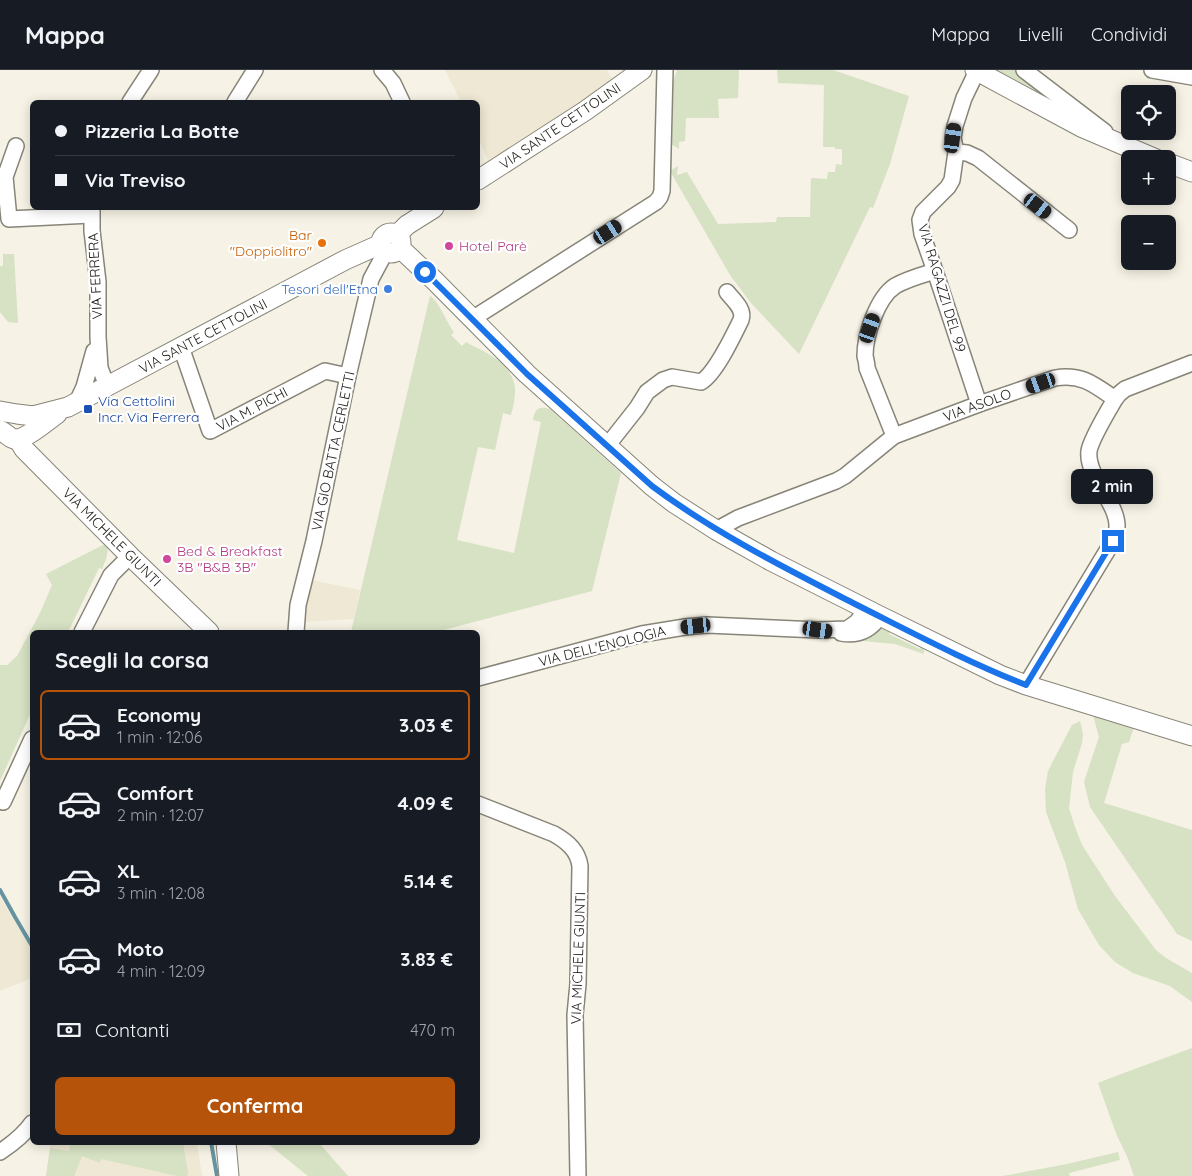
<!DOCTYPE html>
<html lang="it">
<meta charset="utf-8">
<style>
body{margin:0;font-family:Quicksand,sans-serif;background:#20242c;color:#f1f3f6;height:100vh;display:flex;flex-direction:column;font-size:19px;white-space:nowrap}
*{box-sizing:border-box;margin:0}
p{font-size:16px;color:#9ea1a6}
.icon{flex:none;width:28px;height:28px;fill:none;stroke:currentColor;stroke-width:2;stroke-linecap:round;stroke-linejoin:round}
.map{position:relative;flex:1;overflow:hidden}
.sheet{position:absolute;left:30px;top:560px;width:450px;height:515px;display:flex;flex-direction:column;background:#171b24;border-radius:8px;box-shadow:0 2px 12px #0003}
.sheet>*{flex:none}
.guide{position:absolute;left:30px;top:30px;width:450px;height:110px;border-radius:8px;box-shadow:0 2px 12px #0003;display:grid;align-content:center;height:110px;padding:0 25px;background:#171b24}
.tools{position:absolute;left:1121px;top:15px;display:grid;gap:10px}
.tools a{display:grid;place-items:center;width:55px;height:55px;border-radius:8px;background:#171b24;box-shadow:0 2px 12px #0003;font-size:25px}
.end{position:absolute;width:22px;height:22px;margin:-11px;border:6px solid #1a73e8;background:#fff;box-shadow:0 0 0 2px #fff}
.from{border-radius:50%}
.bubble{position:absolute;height:35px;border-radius:8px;background:#171b24;box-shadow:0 2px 12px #0003;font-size:16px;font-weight:700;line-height:35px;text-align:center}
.car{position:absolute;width:15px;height:30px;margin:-15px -8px;border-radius:6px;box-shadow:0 0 4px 1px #0007;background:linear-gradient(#222 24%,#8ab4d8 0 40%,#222 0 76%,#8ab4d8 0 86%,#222 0)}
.guide b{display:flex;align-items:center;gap:18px;height:48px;font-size:19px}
.guide b+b{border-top:1px solid #363941}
.guide i{width:12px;height:12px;background:#f1f3f6}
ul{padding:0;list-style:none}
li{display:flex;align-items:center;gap:15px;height:70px;margin:0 10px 8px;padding:0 15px;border:2px solid transparent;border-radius:8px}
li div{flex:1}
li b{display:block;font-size:19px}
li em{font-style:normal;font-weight:700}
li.current{border-color:#b45309}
li>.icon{width:45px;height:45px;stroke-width:1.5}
h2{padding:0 25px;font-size:22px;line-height:60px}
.pay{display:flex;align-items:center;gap:12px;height:55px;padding:0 25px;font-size:19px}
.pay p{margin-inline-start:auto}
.primary-button{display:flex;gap:10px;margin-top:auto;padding:10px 25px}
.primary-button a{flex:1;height:58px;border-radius:8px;background:#b45309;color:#fff;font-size:20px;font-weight:700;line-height:58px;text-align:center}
header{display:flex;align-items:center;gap:30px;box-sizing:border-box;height:70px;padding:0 25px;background:#171b24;border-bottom:1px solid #363941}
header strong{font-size:24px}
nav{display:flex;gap:28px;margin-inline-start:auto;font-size:18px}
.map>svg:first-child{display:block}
.built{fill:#eee8d4}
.green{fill:#d6e2c3}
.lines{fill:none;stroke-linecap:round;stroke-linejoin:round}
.stream{stroke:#6593a0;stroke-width:4}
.minor-casing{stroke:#878478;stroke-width:18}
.tertiary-casing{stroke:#878478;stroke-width:21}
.minor{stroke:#fff;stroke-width:15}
.tertiary{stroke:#fff;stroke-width:19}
.route{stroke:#1a73e8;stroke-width:6}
.food-dot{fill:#e8710a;stroke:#fff;stroke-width:2}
.hotel-dot{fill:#d1479c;stroke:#fff;stroke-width:2}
.shop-dot{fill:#3f7fe0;stroke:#fff;stroke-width:2}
.transit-dot{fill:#1a4fb4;stroke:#fff;stroke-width:2}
.labels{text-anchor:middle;stroke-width:4.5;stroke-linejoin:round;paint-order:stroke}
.street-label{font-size:14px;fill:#1e1d18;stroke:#fff}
.food-label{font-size:14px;fill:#c56008;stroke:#fff;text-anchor:end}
.hotel-label{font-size:14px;fill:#b23c85;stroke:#fff;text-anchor:start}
.shop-label{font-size:14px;fill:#366cbe;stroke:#fff;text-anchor:end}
.transit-label{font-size:14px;fill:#164399;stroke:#fff;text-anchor:start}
</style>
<header>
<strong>Mappa</strong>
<nav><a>Mappa</a><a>Livelli</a><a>Condividi</a></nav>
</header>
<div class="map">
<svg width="1192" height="1106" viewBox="0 0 1192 1106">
<rect width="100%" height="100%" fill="#f6f2e5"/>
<!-- built -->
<g class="built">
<polygon points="445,0 607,0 612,9 573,37 531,65 488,90 478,68 478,32 461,32"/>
<polygon points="311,510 360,520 354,549 302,552"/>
<polygon points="0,826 6,837 32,880 32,908 0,921"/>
<polygon points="49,1072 197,1073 202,1106 46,1106 50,1078"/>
</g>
<!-- green -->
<g class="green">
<polygon points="677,0 739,0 738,28 718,29 719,48 686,48 685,71 679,72 679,79 671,74 673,12"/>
<polygon points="777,0 833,0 909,26 890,94 873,138 870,137 799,284 751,233 730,205 670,101 678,96 677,105 687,102 718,154 776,152 777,147 810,147 811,108 827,109 828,102 835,102 836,94 842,95 842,79 835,79 835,77 823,77 824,15 778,13"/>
<polygon points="995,0 1018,0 1067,40"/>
<polygon points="3,184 14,184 18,253 8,252 0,242 0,196 3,196"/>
<path d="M 430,226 C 439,231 446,252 454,262 L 451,265 L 462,276 L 466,272 C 474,277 483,280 490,285 C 503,292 516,306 515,322 C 515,329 513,338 511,345 L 503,343 L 495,380 L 478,377 L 457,470 L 514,483 L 541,352 L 533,350 C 535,338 539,336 550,339 L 621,403 L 592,521 L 436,562 L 351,562 Z"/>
<polygon points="105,474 108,479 106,489 102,499 99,498 68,562 32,562 32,640 0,711 0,595 7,595 17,586 40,543 52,515 46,504"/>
<polygon points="882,557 891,560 889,564 920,579 922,576 924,577 924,584 895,574 852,570"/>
<polygon points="1093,645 1134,657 1129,672 1122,674 1104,733 1192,760 1192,871 1177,864 1090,737 1084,712 1099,667"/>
<polygon points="1080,651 1083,664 1082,673 1073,702 1069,738 1075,757 1082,775 1115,826 1156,880 1166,888 1192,903 1192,932 1170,916 1133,903 1115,892 1099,875 1078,839 1065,792 1046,742 1045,719 1048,701 1052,693 1072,655"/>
<polygon points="1192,978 1192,1106 1134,1106 1127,1086 1117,1066 1098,1013 1113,1007"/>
<polygon points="71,1072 183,1073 188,1103 187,1106 177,1106 101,1089 100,1093 82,1086 74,1106 46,1106 50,1078 69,1081"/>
<polygon points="267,1073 319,1073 348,1106 308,1106"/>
<polygon points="1118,1082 1120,1090 1069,1103 1070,1106 1003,1106 1067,1094"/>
</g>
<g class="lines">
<!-- stream -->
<g class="stream">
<polyline points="0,820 15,847 32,876"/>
<polyline points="211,1072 217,1106"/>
</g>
<defs>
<g id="minor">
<polyline points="382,0 393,13 402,32"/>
<polyline points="1024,0 1105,62"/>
<polyline points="1152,0 1192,7"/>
<polyline points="977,1 964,28 955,56 953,68 956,82 952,110 948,117 923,142 920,150 922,164 935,201 979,334"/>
<polyline points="130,32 151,0"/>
<polyline points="235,32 255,0"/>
<polyline points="16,76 5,107 9,149 91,145"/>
<polyline points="956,82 967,83 978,88 1069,160"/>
<polyline points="92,138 92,161 98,212 98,267 100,298 107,316"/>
<polyline points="472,249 656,132 660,127 662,121 665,0"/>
<polyline points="181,277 210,361 325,301 348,306"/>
<polyline points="77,332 84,317 94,281"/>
<path d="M 894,366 L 867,298 C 867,294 866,290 865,286 C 865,265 877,228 895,216 C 907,209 922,205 935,201"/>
<path d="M 607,376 L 637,338 L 647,322 L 663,310 L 672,307 L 701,312 C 716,303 733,266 741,250 C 745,239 733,230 727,222"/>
<path d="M 716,460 L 738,448 L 836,411 L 845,406 L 894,366 L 979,334 L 1055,308 C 1081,303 1095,315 1115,329"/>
<polyline points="82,562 111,505 130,486"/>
<polyline points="296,562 298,535 314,471 348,306 371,209 386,181"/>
<path d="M 841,563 C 858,566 870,561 880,546"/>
<polyline points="478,608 642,564 685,557 707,555 818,560 847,559 857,552 866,539"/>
<path d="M 1026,615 L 1113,471 C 1115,466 1117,462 1117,457 C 1118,433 1086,406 1089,381 C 1091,369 1108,341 1115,329 L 1119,324 L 1125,319 L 1192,293"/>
<polyline points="3,732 32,669"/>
<path d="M 478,734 L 554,764 C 568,772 578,781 580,796 L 578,914 L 575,945 L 578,1106"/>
<path d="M 0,1082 C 12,1074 24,1065 32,1053"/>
</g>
<g id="tertiary">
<polyline points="975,0 1081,57 1156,89"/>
<polyline points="1168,93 1192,102"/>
<polyline points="478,110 585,41 642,0"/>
<circle cx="391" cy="173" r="10"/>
<polyline points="397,165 407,155 434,138"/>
<polyline points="400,178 434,210 527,304 652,416 674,433 716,460 771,491 880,546 1000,605 1026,615 1192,666"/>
<polyline points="0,341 17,344 33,346 68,337 345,190 381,174"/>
<path d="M 0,360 C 5,362 8,367 14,369 C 23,372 48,350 57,344"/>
<polyline points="18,369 24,379 130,486 209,562"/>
<polyline points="226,1072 229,1106"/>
</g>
</defs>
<!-- minor casing -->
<use href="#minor" class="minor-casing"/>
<!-- tertiary casing -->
<use href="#tertiary" class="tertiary-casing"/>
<!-- minor -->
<use href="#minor" class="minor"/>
<!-- tertiary -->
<use href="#tertiary" class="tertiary"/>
</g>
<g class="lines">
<!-- route -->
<path class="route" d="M 425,202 L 527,304 L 652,416 C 715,463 785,498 855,534 C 911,562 967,592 1026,615 L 1113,471"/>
</g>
<!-- markers -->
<circle class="food-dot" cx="322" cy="173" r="5"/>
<g class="hotel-dot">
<circle cx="449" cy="176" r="5"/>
<circle cx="167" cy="489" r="5"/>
</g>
<circle class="shop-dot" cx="388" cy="219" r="5"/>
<rect class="transit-dot" x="83" y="334" width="10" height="10" rx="2.5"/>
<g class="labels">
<!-- street labels -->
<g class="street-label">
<text transform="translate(560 56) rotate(-34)" y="5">VIA SANTE CETTOLINI</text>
<text transform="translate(95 206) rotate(-93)" y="5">VIA FERRERA</text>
<text transform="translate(942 218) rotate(73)" y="5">VIA RAGAZZI DEL 99</text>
<text transform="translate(203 266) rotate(-28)" y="5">VIA SANTE CETTOLINI</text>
<text transform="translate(977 335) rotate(-20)" y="5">VIA ASOLO</text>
<text transform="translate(252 339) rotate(-28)" y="5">VIA M. PICHI</text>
<text transform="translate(333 381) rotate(-78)" y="5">VIA GIO BATTA CERLETTI</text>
<text transform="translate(112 467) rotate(45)" y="5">VIA MICHELE GIUNTI</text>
<text transform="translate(602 576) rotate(-14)" y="5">VIA DELL'ENOLOGIA</text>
<text transform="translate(578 888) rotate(-88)" y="5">VIA MICHELE GIUNTI</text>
</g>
<!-- food labels -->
<g class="food-label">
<text x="312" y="170">Bar<tspan x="312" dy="16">"Doppiolitro"</tspan></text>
</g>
<!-- hotel labels -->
<g class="hotel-label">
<text x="459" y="181">Hotel Parè</text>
<text x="177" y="486">Bed &amp; Breakfast<tspan x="177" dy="16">3B "B&amp;B 3B"</tspan></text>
</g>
<!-- shop labels -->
<g class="shop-label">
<text x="378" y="224">Tesori dell'Etna</text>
</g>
<!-- transit labels -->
<g class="transit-label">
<text x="98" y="336">Via Cettolini<tspan x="98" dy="16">Incr. Via Ferrera</tspan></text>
</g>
</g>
</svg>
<div class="tools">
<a><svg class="icon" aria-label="locate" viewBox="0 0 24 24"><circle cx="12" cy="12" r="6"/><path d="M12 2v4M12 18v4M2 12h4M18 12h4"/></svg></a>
<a>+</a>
<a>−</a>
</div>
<i class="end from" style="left:425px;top:202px"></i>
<i class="end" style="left:1113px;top:471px"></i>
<div class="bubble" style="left:1071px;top:399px;width:82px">2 min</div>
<i class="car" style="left:953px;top:68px;rotate:8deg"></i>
<i class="car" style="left:1038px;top:136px;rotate:128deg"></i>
<i class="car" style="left:608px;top:162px;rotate:57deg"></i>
<i class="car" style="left:870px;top:258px;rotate:19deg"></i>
<i class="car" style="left:1041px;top:313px;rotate:251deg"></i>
<i class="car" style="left:696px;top:556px;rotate:264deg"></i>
<i class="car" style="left:818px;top:560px;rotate:98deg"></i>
<div class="guide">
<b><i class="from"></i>Pizzeria La Botte</b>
<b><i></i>Via Treviso</b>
</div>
<section class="sheet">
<h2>Scegli la corsa</h2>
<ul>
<li class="current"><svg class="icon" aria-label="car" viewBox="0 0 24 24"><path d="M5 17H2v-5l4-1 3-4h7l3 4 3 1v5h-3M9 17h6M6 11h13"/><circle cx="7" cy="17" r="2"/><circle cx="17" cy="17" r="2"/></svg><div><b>Economy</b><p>1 min · 12:06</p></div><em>3.03 €</em></li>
<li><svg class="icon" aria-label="car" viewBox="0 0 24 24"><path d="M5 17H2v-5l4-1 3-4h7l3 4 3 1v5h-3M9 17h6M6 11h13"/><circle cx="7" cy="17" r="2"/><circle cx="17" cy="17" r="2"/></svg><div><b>Comfort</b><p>2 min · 12:07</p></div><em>4.09 €</em></li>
<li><svg class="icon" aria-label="car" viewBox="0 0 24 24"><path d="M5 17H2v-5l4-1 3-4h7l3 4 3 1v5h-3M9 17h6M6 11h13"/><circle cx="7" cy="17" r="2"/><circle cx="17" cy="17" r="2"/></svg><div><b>XL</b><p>3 min · 12:08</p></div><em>5.14 €</em></li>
<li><svg class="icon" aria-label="car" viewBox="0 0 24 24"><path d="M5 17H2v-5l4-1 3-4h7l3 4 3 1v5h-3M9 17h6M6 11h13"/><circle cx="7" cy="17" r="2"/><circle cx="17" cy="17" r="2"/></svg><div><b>Moto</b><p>4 min · 12:09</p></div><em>3.83 €</em></li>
</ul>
<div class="pay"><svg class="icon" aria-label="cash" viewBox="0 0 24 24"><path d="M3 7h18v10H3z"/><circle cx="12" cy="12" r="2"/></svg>Contanti<p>470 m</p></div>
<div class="primary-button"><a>Conferma</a></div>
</section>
</div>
